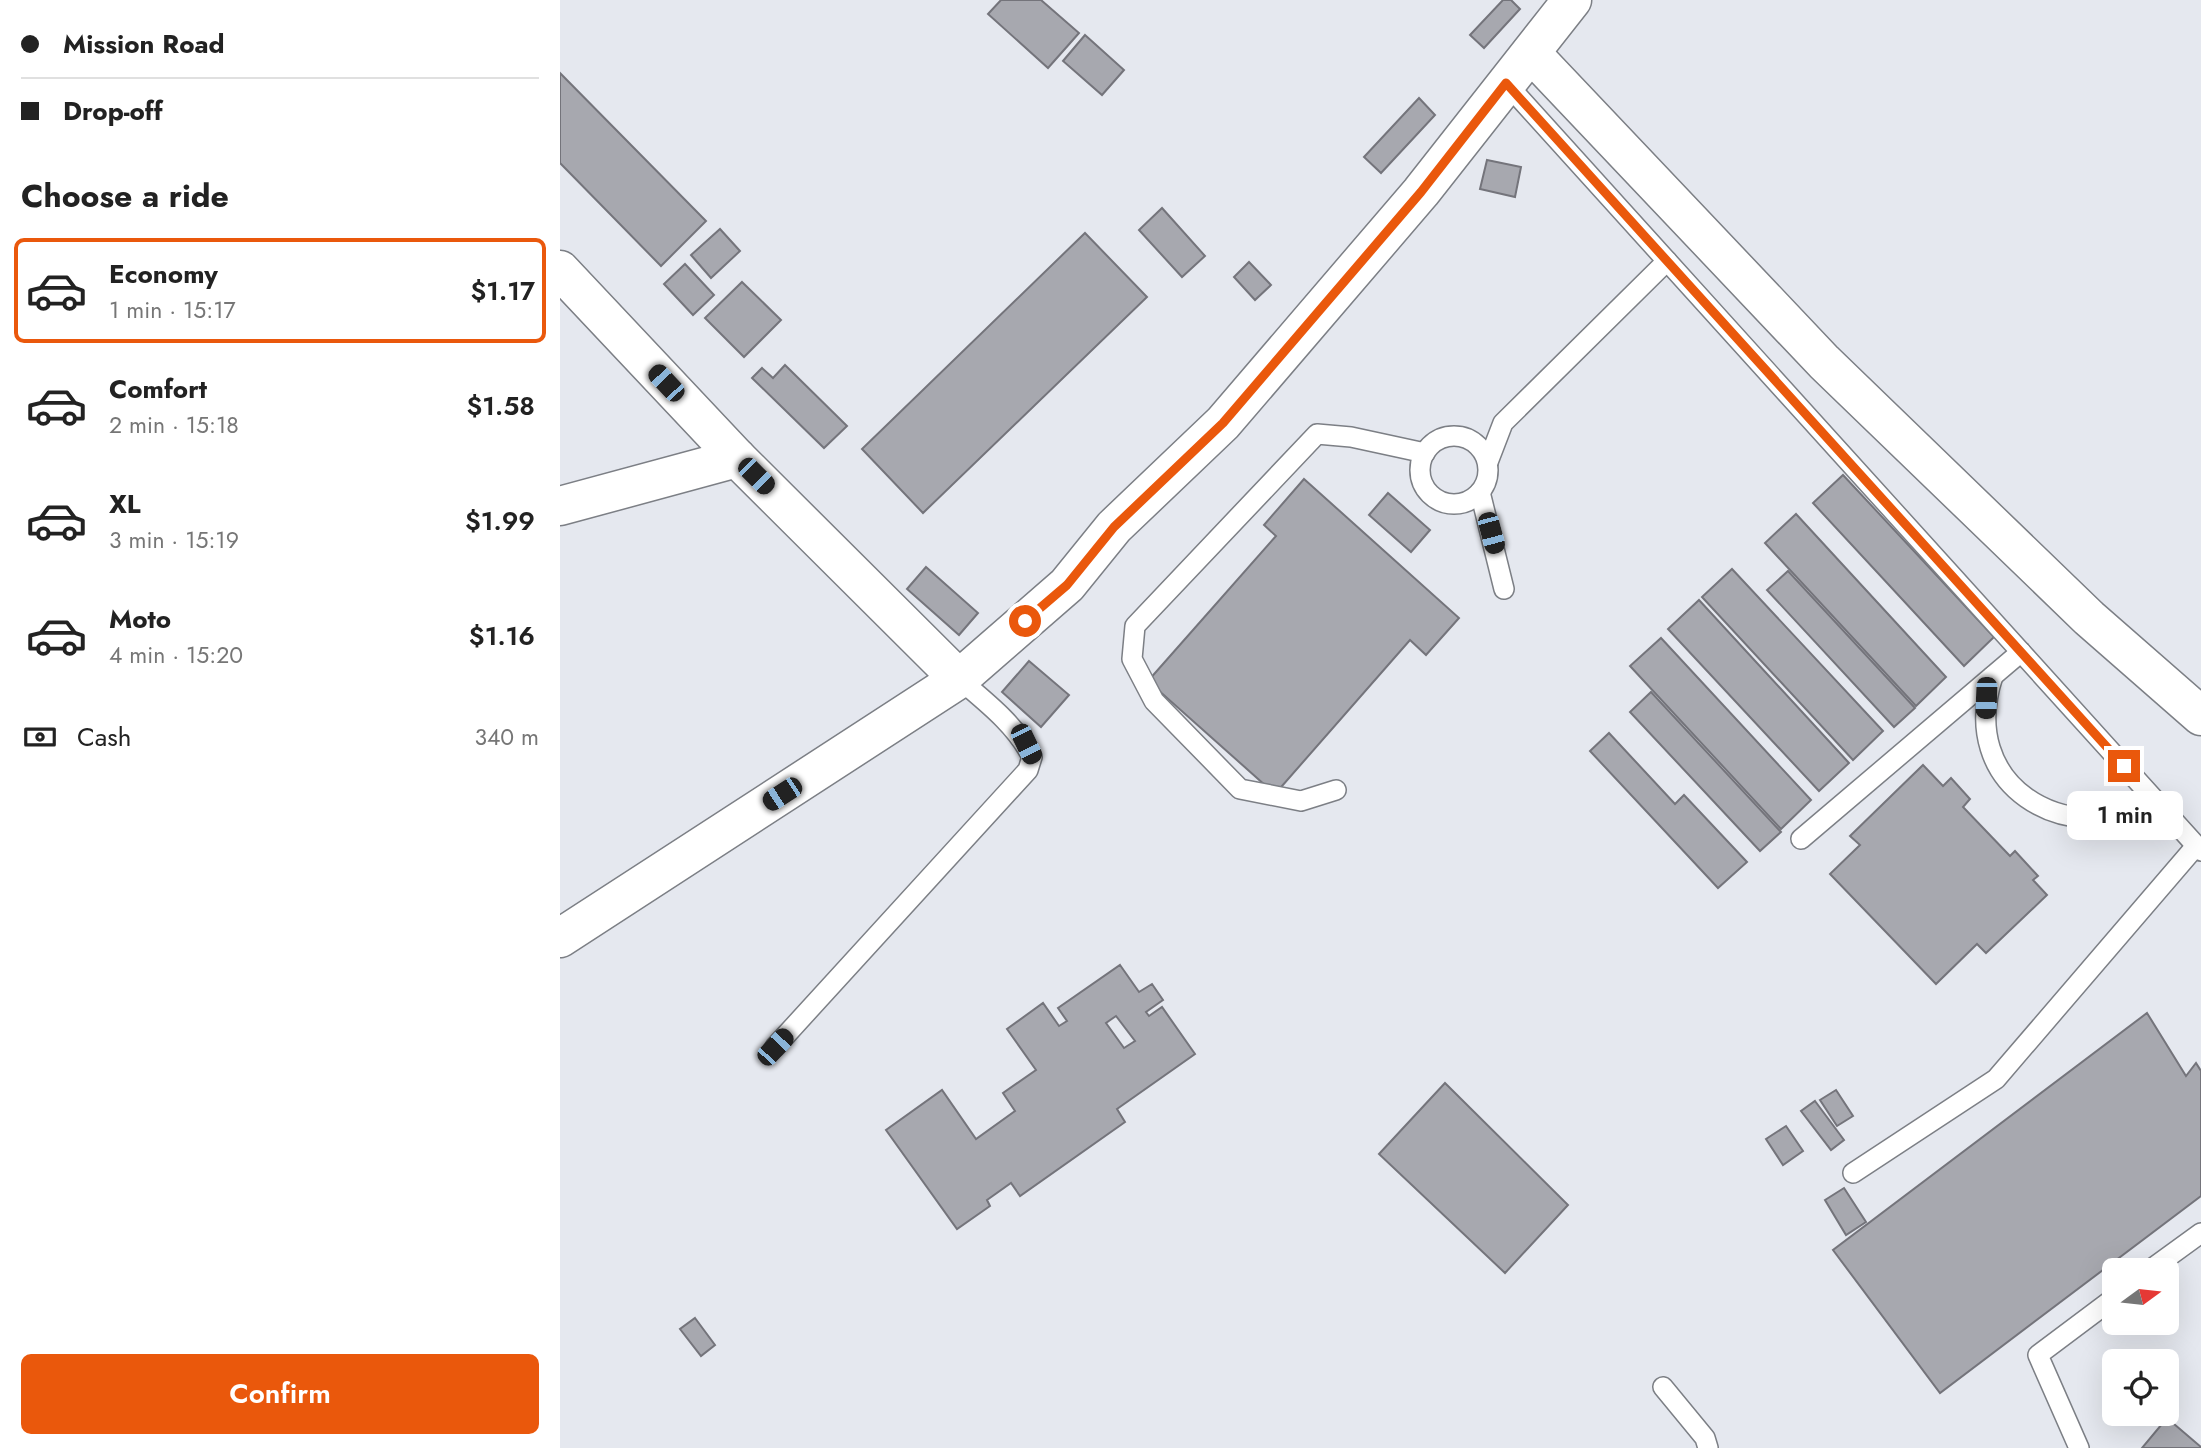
<!DOCTYPE html>
<meta charset="utf-8">
<style>
body{margin:0;font-family:Jost,sans-serif;background:#f6f6f6;color:#222;height:100vh;display:flex;flex-direction:column;font-size:26px;white-space:nowrap}
*{box-sizing:border-box;margin:0}
p{font-size:23px;color:#767676}
.icon{flex:none;width:38px;height:38px;fill:none;stroke:currentColor;stroke-width:2;stroke-linecap:round;stroke-linejoin:round}
.map{position:relative;flex:1;overflow:hidden}
.details{display:flex;flex-direction:column;background:#fff;width:560px}
.details>*{flex:none}
.hud{display:grid;align-content:center;height:154px;padding:0 21px;background:#fff}
.needle{width:46px;rotate:75deg}
.fabs{position:absolute;left:1542px;top:1258px;display:grid;gap:14px}
.fabs a{display:grid;place-items:center;width:77px;height:77px;border-radius:10px;background:#fff;box-shadow:0 7px 28px #0002;font-size:35px}
.end{position:absolute;width:32px;height:32px;margin:-16px;border:9px solid #ea580c;background:#fff;box-shadow:0 0 0 4px #fff}
.from{border-radius:50%}
.bubble{position:absolute;height:49px;border-radius:10px;background:#fff;box-shadow:0 7px 28px #0002;font-size:23px;font-weight:600;line-height:49px;text-align:center}
.car{position:absolute;width:21px;height:42px;margin:-21px -10px;border-radius:9px;box-shadow:0 0 5px 2px #0007;background:linear-gradient(#222 24%,#8ab4d8 0 40%,#222 0 76%,#8ab4d8 0 86%,#222 0)}
.hud b{display:flex;align-items:center;gap:24px;height:66px;font-size:26px}
.hud b+b{border-top:2px solid #e0e0e0}
.hud i{width:18px;height:18px;background:#222}
ul{padding:0;list-style:none}
li{display:flex;align-items:center;gap:21px;height:105px;margin:0 14px 10px;padding:0 7px;border:4px solid transparent;border-radius:10px}
li div{flex:1}
li b{display:block;font-size:26px}
li em{font-style:normal;font-weight:600}
li.selected{border-color:#ea580c}
li>.icon{width:63px;height:63px;stroke-width:1.5}
h2{padding:0 21px;font-size:32px;line-height:84px}
.pay{display:flex;align-items:center;gap:18px;height:77px;padding:0 21px;font-size:26px}
.pay p{margin-inline-start:auto}
.cta{display:flex;gap:14px;margin-top:auto;padding:14px 21px}
.cta a{flex:1;height:80px;border-radius:10px;background:#ea580c;color:#fff;font-size:28px;font-weight:600;line-height:80px;text-align:center}
main{display:flex;flex:1;min-height:0}
.map>svg:first-child{display:block}
.building{fill:#a7a8af;stroke:#74747b;stroke-width:2;fill-rule:evenodd}
.lines{fill:none;stroke-linecap:round;stroke-linejoin:round}
.service-casing{stroke:#7c7f85;stroke-width:22}
.minor-casing{stroke:#7c7f85;stroke-width:41}
.service{stroke:#fff;stroke-width:19}
.minor{stroke:#fff;stroke-width:38}
.route{stroke:#ea580c;stroke-width:9}
</style>
<main>
<section class="details">
<div class="hud">
<b><i class="from"></i>Mission Road</b>
<b><i></i>Drop-off</b>
</div>
<h2>Choose a ride</h2>
<ul>
<li class="selected"><svg class="icon" aria-label="car" viewBox="0 0 24 24"><path d="M5 17H2v-5l4-1 3-4h7l3 4 3 1v5h-3M9 17h6M6 11h13"/><circle cx="7" cy="17" r="2"/><circle cx="17" cy="17" r="2"/></svg><div><b>Economy</b><p>1 min · 15:17</p></div><em>$1.17</em></li>
<li><svg class="icon" aria-label="car" viewBox="0 0 24 24"><path d="M5 17H2v-5l4-1 3-4h7l3 4 3 1v5h-3M9 17h6M6 11h13"/><circle cx="7" cy="17" r="2"/><circle cx="17" cy="17" r="2"/></svg><div><b>Comfort</b><p>2 min · 15:18</p></div><em>$1.58</em></li>
<li><svg class="icon" aria-label="car" viewBox="0 0 24 24"><path d="M5 17H2v-5l4-1 3-4h7l3 4 3 1v5h-3M9 17h6M6 11h13"/><circle cx="7" cy="17" r="2"/><circle cx="17" cy="17" r="2"/></svg><div><b>XL</b><p>3 min · 15:19</p></div><em>$1.99</em></li>
<li><svg class="icon" aria-label="car" viewBox="0 0 24 24"><path d="M5 17H2v-5l4-1 3-4h7l3 4 3 1v5h-3M9 17h6M6 11h13"/><circle cx="7" cy="17" r="2"/><circle cx="17" cy="17" r="2"/></svg><div><b>Moto</b><p>4 min · 15:20</p></div><em>$1.16</em></li>
</ul>
<div class="pay"><svg class="icon" aria-label="cash" viewBox="0 0 24 24"><path d="M3 7h18v10H3z"/><circle cx="12" cy="12" r="2"/></svg>Cash<p>340 m</p></div>
<div class="cta"><a>Confirm</a></div>
</section>
<div class="map">
<svg width="1641" height="1448" viewBox="0 0 1641 1448">
<rect width="100%" height="100%" fill="#e5e8ef"/>
<!-- building -->
<g class="building">
<polygon points="441,0 481,0 519,33 488,68 428,14"/>
<polygon points="943,0 951,0 960,9 924,48 910,35"/>
<polygon points="525,35 564,70 542,95 503,61"/>
<polygon points="0,73 146,221 101,266 0,163"/>
<polygon points="859,98 875,115 821,173 804,157"/>
<polygon points="927,160 961,167 955,197 920,189"/>
<polygon points="602,208 645,256 622,277 579,230"/>
<polygon points="160,229 180,251 151,278 131,255"/>
<polygon points="525,233 587,297 363,513 302,449"/>
<polygon points="689,262 711,285 695,300 674,277"/>
<polygon points="125,264 154,295 133,315 104,284"/>
<polygon points="182,282 221,320 184,357 145,318"/>
<polygon points="225,365 287,426 264,448 192,378 202,368 213,378"/>
<polygon points="1283,475 1434,637 1404,666 1253,503"/>
<polygon points="744,479 899,618 866,655 850,640 715,794 588,681 716,536 704,525"/>
<polygon points="828,493 870,530 851,552 809,515"/>
<polygon points="1236,514 1386,677 1356,706 1205,543"/>
<polygon points="366,567 418,613 399,635 347,589"/>
<polygon points="1172,569 1323,731 1293,760 1142,597"/>
<polygon points="1228,571 1355,708 1334,727 1207,590"/>
<polygon points="1139,600 1289,763 1259,791 1108,629"/>
<polygon points="1101,638 1251,800 1221,829 1070,666"/>
<polygon points="469,661 509,695 481,727 442,692"/>
<polygon points="1091,692 1221,832 1200,851 1070,712"/>
<polygon points="1049,733 1115,804 1124,795 1187,862 1158,888 1030,751"/>
<polygon points="1363,765 1383,786 1391,778 1410,799 1403,807 1450,856 1455,851 1478,876 1473,880 1487,895 1426,953 1417,944 1376,984 1270,874 1300,845 1290,836"/>
<path d="M 560,965 L 579,992 L 592,984 L 603,1000 L 586,1012 L 589,1016 L 602,1007 L 635,1054 L 557,1109 L 565,1122 L 460,1196 L 451,1183 L 427,1200 L 430,1206 L 397,1229 L 326,1130 L 382,1090 L 416,1139 L 455,1111 L 443,1093 L 476,1070 L 447,1029 L 483,1003 L 499,1026 L 507,1021 L 498,1008 ZM 556,1016 L 575,1041 L 564,1048 L 546,1023 Z"/>
<polygon points="1587,1013 1626,1076 1636,1063 1641,1071 1641,1196 1380,1393 1273,1250"/>
<polygon points="885,1083 1008,1205 945,1273 819,1154"/>
<polygon points="1276,1090 1293,1116 1277,1126 1260,1100"/>
<polygon points="1255,1101 1284,1140 1271,1150 1241,1111"/>
<polygon points="1226,1126 1243,1151 1223,1165 1206,1139"/>
<polygon points="1284,1188 1306,1222 1286,1235 1265,1200"/>
<polygon points="135,1318 155,1345 141,1356 120,1329"/>
<polygon points="1607,1418 1641,1447 1641,1448 1582,1448"/>
</g>
<g class="lines">
<defs>
<g id="service">
<polyline points="946,83 1641,851"/>
<circle cx="894" cy="470" r="34"/>
<polyline points="928,462 943,423 1107,261"/>
<polyline points="920,492 944,589"/>
<path d="M 1433,676 C 1397,785 1503,849 1598,804"/>
<polyline points="776,790 741,801 680,789 594,701 572,659 575,626 757,434 791,437 865,453"/>
<polyline points="1241,839 1461,652"/>
<path d="M 215,1047 L 468,770 L 472,757 C 456,725 426,702 399,679"/>
<polyline points="1293,1173 1436,1079 1636,846"/>
<polyline points="1590,1270 1641,1233"/>
<polyline points="1103,1387 1145,1438 1148,1448"/>
<polyline points="1519,1448 1478,1355 1554,1298"/>
</g>
<g id="minor">
<polyline points="971,53 1264,362 1529,618 1641,716"/>
<polyline points="0,270 177,458 399,679"/>
<polyline points="0,506 177,458"/>
<polyline points="0,938 399,679 507,585 554,527 663,423 861,192 1012,0"/>
</g>
</defs>
<!-- service casing -->
<use href="#service" class="service-casing"/>
<!-- minor casing -->
<use href="#minor" class="minor-casing"/>
<!-- service -->
<use href="#service" class="service"/>
<!-- minor -->
<use href="#minor" class="minor"/>
</g>
<g class="lines">
<!-- route -->
<polyline class="route" points="465,621 507,585 554,527 663,423 861,192 946,83 1564,766"/>
</g>
</svg>
<div class="fabs">
<a><svg class="needle" viewBox="-14 -14 28 28"><path d="M0-13l5 13h-10z" fill="#e53935"/><path d="M0 13l5-13h-10z" fill="#767676"/></svg></a>
<a><svg class="icon" aria-label="locate" viewBox="0 0 24 24"><circle cx="12" cy="12" r="6"/><path d="M12 2v4M12 18v4M2 12h4M18 12h4"/></svg></a>
</div>
<i class="end from" style="left:465px;top:621px"></i>
<i class="end" style="left:1564px;top:766px"></i>
<div class="bubble" style="left:1507px;top:791px;width:116px">1 min</div>
<i class="car" style="left:106px;top:383px;rotate:317deg"></i>
<i class="car" style="left:196px;top:476px;rotate:135deg"></i>
<i class="car" style="left:931px;top:533px;rotate:165deg"></i>
<i class="car" style="left:1426px;top:698px;rotate:182deg"></i>
<i class="car" style="left:466px;top:744px;rotate:154deg"></i>
<i class="car" style="left:222px;top:794px;rotate:237deg"></i>
<i class="car" style="left:215px;top:1047px;rotate:43deg"></i>
</div>
</main>
